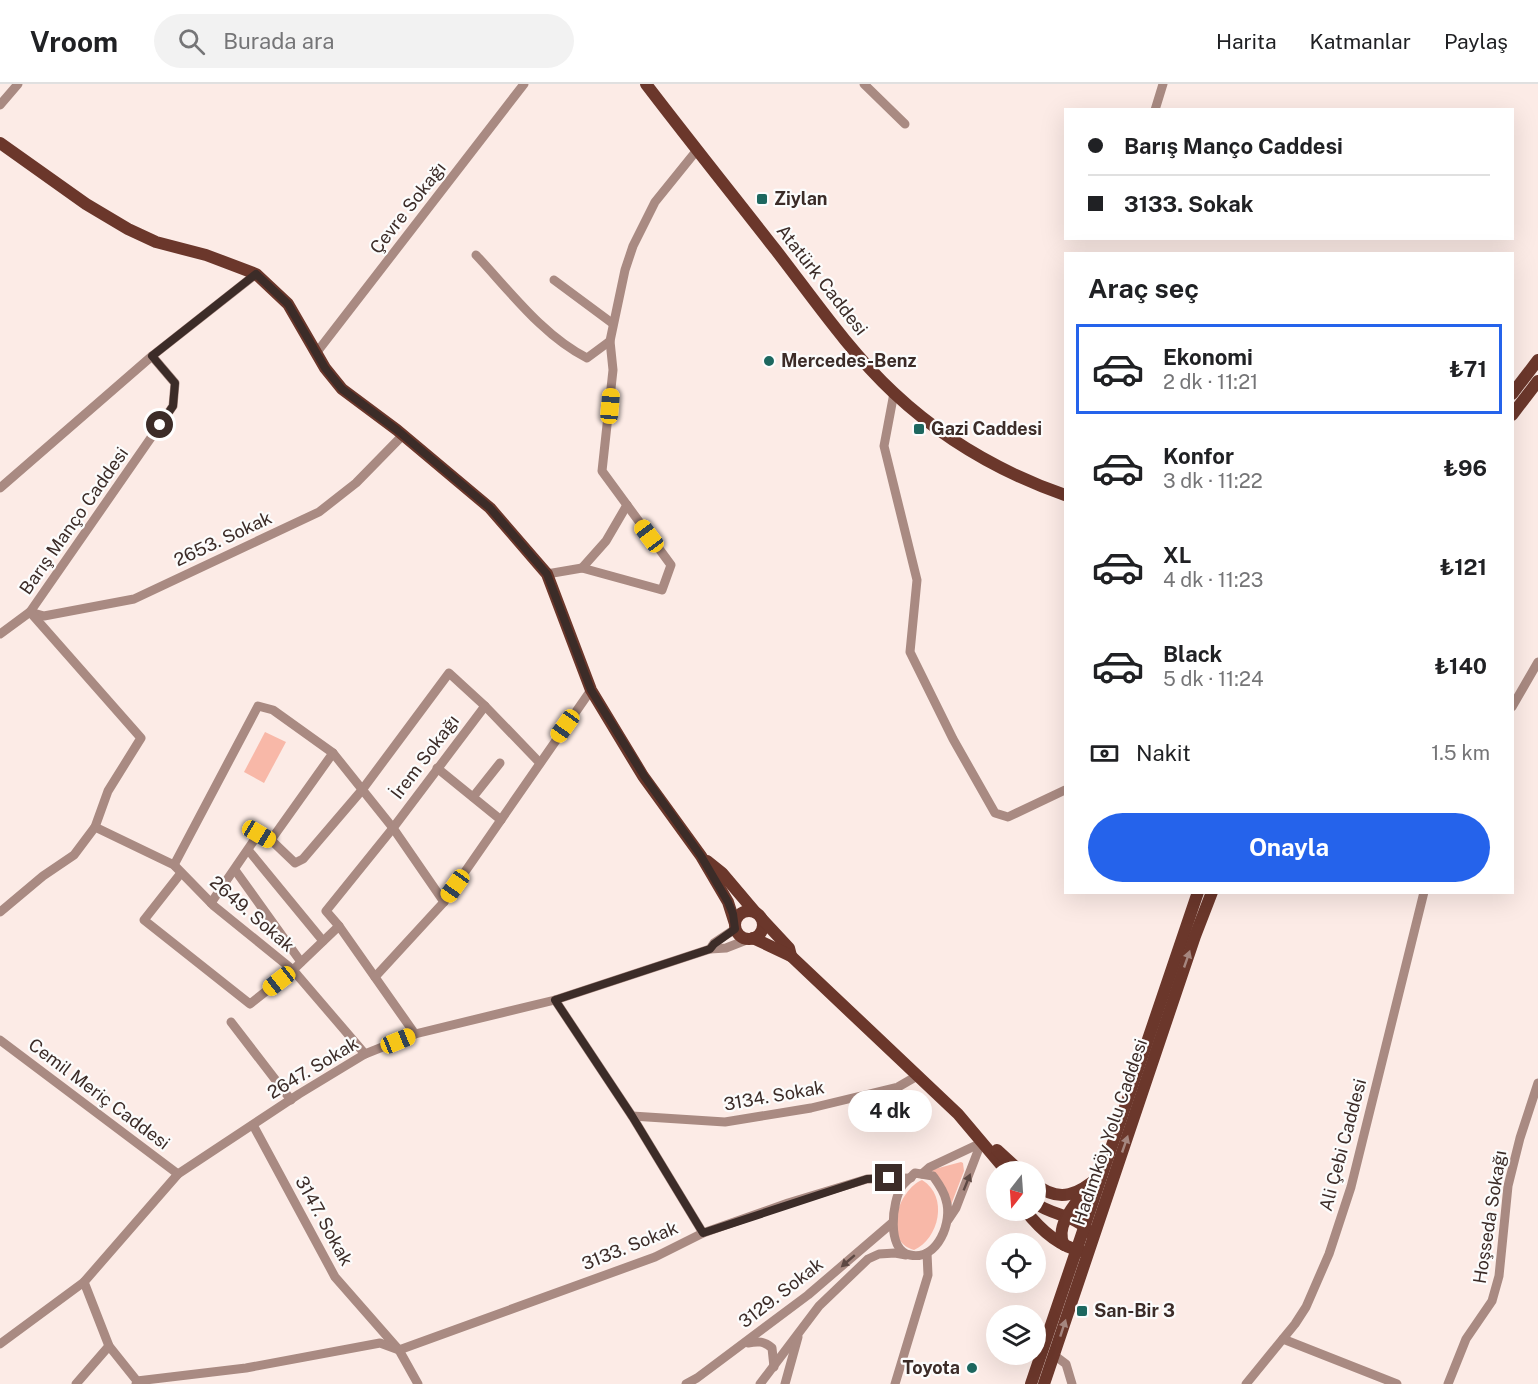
<!DOCTYPE html>
<html lang="tr">
<meta charset="utf-8">
<style>
body{margin:0;font-family:"Public Sans",sans-serif;background:#f2f2f2;color:#202124;height:100vh;display:flex;flex-direction:column;font-size:22px;white-space:nowrap}
*{box-sizing:border-box;margin:0}
p{font-size:20px;color:#757577}
.icon{flex:none;width:33px;height:33px;fill:none;stroke:currentColor;stroke-width:2;stroke-linecap:round;stroke-linejoin:round}
.map{position:relative;flex:1;overflow:hidden}
.details{position:absolute;left:1064px;top:168px;width:450px;height:642px;display:flex;flex-direction:column;background:#fff;border-radius:0px;box-shadow:0 6px 24px #0002}
.details>*{flex:none}
.top-card{position:absolute;left:1064px;top:24px;width:450px;height:132px;border-radius:0px;box-shadow:0 6px 24px #0002;display:grid;align-content:center;height:132px;padding:0 24px;background:#fff}
.needle{width:39px;rotate:197deg}
.tools{position:absolute;left:986px;top:1077px;display:grid;gap:12px}
.tools a{display:grid;place-items:center;width:60px;height:60px;border-radius:50%;background:#fff;box-shadow:0 6px 24px #0002;font-size:30px}
.end{position:absolute;width:27px;height:27px;margin:-14px;border:8px solid #3c2c28;background:#fff;box-shadow:0 0 0 3px #fff}
.from{border-radius:50%}
.bubble{position:absolute;height:42px;border-radius:21px;background:#fff;box-shadow:0 6px 24px #0002;font-size:20px;font-weight:700;line-height:42px;text-align:center}
.car{position:absolute;width:18px;height:36px;margin:-18px -9px;border-radius:8px;box-shadow:0 0 4px 2px #0007;background:linear-gradient(#f5c518 24%,#345 0 40%,#f5c518 0 76%,#345 0 86%,#f5c518 0)}
.top-card b{display:flex;align-items:center;gap:21px;height:57px;font-size:22px}
.top-card b+b{border-top:2px solid #e0e0e0}
.top-card i{width:15px;height:15px;background:#202124}
ul{padding:0;list-style:none}
li{display:flex;align-items:center;gap:18px;height:90px;margin:0 12px 9px;padding:0 12px;border:3px solid transparent;border-radius:0px}
li div{flex:1}
li b{display:block;font-size:22px}
li em{font-style:normal;font-weight:700}
li.on{border-color:#2563eb}
li>.icon{width:54px;height:54px;stroke-width:1.5}
h2{padding:0 24px;font-size:27px;line-height:72px}
.pay{display:flex;align-items:center;gap:15px;height:66px;padding:0 24px;font-size:22px}
.pay p{margin-inline-start:auto}
.action{display:flex;gap:12px;margin-top:auto;padding:12px 24px}
.action a{flex:1;height:69px;border-radius:36px;background:#2563eb;color:#fff;font-size:24px;font-weight:700;line-height:69px;text-align:center}
header{display:flex;align-items:center;gap:36px;box-sizing:border-box;height:84px;padding:0 30px;background:#fff;border-bottom:2px solid #e0e0e0}
header strong{font-size:28px}
nav{display:flex;gap:33px;margin-inline-start:auto;font-size:21px}
.search{width:420px;height:54px;background:#f2f2f2;display:flex;align-items:center;gap:15px;box-sizing:border-box;padding:0 21px;border-radius:33px;color:#757577;font-size:22px}
.map>svg:first-child{display:block}
.green{fill:#f8b8a8}
.lines{fill:none;stroke-linecap:round;stroke-linejoin:round}
.minor{stroke:#a98a82;stroke-width:9}
.major{stroke:#6b372b;stroke-width:12}
.oneway{fill:#a5867f}
.oneway2{fill:#5d4843}
.route{stroke:#3c2c28;stroke-width:8}
.poi-dot{fill:#1d675f;stroke:#fcfcfc;stroke-width:2}
.labels{text-anchor:middle;stroke-width:4.5;stroke-linejoin:round;paint-order:stroke}
.poi-label{font-size:18px;font-weight:bold;fill:#3c2c28;stroke:#fcfcfc;text-anchor:start}
.street-label{font-size:18px;fill:#3c2c28;stroke:#fcfcfc}
</style>
<header>
<strong>Vroom</strong>
<div class="search"><svg class="icon" aria-label="search" viewBox="0 0 24 24"><circle cx="10" cy="10" r="6"/><path d="M15 15l6 6"/></svg>Burada ara</div>
<nav><a>Harita</a><a>Katmanlar</a><a>Paylaş</a></nav>
</header>
<div class="map">
<svg width="1538" height="1300" viewBox="0 0 1538 1300">
<rect width="100%" height="100%" fill="#fcebe6"/>
<!-- green -->
<g class="green">
<polygon points="265,648 286,658 264,699 244,688"/>
<polygon points="961,1078 963,1079 964,1087 951,1121 937,1091 931,1086"/>
<path d="M 922,1096 C 949,1112 939,1155 914,1166 C 881,1157 898,1106 922,1096 Z"/>
</g>
<g class="lines">
<!-- minor -->
<g class="minor">
<polyline points="864,0 905,40"/>
<polyline points="0,21 18,0"/>
<polyline points="1155,26 1163,0"/>
<path d="M 476,171 C 509,206 543,252 587,274 L 610,257"/>
<polyline points="554,196 612,239"/>
<polyline points="317,268 524,0"/>
<polyline points="894,309 884,362 917,496 910,568 953,655 995,729 1008,733 1065,706"/>
<polyline points="0,404 152,272 256,190"/>
<polyline points="582,484 606,457 627,421"/>
<polyline points="547,490 582,484 662,506 671,481 602,387 613,286 610,257 625,186 633,162 655,118 697,66"/>
<polyline points="30,528 44,532 134,515 319,428 356,399 403,351"/>
<polyline points="0,550 30,528 173,322 175,299 152,272"/>
<polyline points="1512,623 1538,578"/>
<polyline points="333,669 271,756 295,779 303,775 362,706 449,589 485,622 540,679"/>
<polyline points="437,684 501,736"/>
<polyline points="473,713 500,679"/>
<polyline points="95,743 174,781 214,822 293,886 365,970"/>
<polyline points="249,767 323,857"/>
<polyline points="174,781 258,622 273,626 333,669 393,744 444,818"/>
<polyline points="235,786 301,878"/>
<polyline points="181,789 144,836 250,920 293,886 339,842 415,950"/>
<polyline points="211,819 259,749 271,756"/>
<polyline points="0,828 43,792 74,771 95,743 108,707 141,654 30,528"/>
<polyline points="339,842 326,827 393,744 485,622"/>
<polyline points="710,865 714,859 735,845"/>
<polyline points="375,893 444,818 591,606"/>
<polyline points="555,916 632,1032 703,1149"/>
<polyline points="231,938 291,1016"/>
<polyline points="0,956 178,1090"/>
<polyline points="632,1032 725,1038 811,1024 898,1003 917,992"/>
<polyline points="253,1041 335,1193 399,1266 418,1300"/>
<path d="M 915,1089 L 933,1092 C 938,1099 944,1107 946,1116 C 953,1137 938,1177 910,1171 C 886,1166 892,1117 902,1102 C 906,1097 911,1093 915,1089 Z"/>
<polyline points="922,1090 930,1083 981,1059"/>
<polyline points="948,1136 956,1124 981,1059"/>
<polyline points="84,1198 109,1262 137,1297 136,1300"/>
<polyline points="1283,1255 1397,1300"/>
<path d="M 748,1259 C 758,1257 764,1257 772,1264 L 774,1283"/>
<polyline points="0,1260 84,1198 178,1090 299,1010 365,970 415,950 555,916 710,865 726,864 749,855"/>
<polyline points="1054,1271 1066,1280 1072,1300"/>
<polyline points="137,1297 246,1284 380,1259 399,1266 655,1173 703,1149 788,1119 867,1095 911,1094"/>
<polyline points="76,1300 109,1262"/>
<polyline points="686,1300 697,1294 808,1211 892,1139"/>
<polyline points="760,1300 819,1222 868,1175 879,1170 895,1169 906,1171"/>
<polyline points="785,1300 798,1253"/>
<polyline points="895,1300 928,1191 927,1169"/>
<polyline points="1246,1300 1295,1240 1306,1223 1329,1170 1351,1103 1424,808"/>
<polyline points="1448,1300 1466,1255 1492,1217 1499,1192 1508,1102 1520,1054 1538,999"/>
</g>
<!-- major -->
<g class="major">
<path d="M 646,0 C 688,55 732,110 775,165 C 813,214 849,267 894,309 C 943,355 1002,389 1065,411"/>
<polyline points="0,59 86,120 128,145 156,158 206,171 256,190 288,220 325,284 342,305 397,346 490,424 547,490 591,606 643,692 701,772 728,818 735,840"/>
<polyline points="1512,310 1538,276"/>
<polyline points="1512,331 1538,297"/>
<polyline points="707,777 722,789 755,828"/>
<circle cx="749" cy="841" r="14"/>
<polyline points="762,835 789,864 791,872"/>
<polyline points="753,854 791,872 958,1030 1007,1088"/>
<polyline points="997,1066 1021,1088"/>
<path d="M 1035,1100 C 1060,1120 1079,1110 1101,1091"/>
<path d="M 1035,1119 C 1051,1131 1078,1132 1089,1148"/>
<path d="M 1025,1126 C 1039,1144 1058,1162 1081,1167"/>
<path d="M 1064,1161 C 1054,1142 1076,1119 1087,1104"/>
<polyline points="1031,1300 1198,808"/>
<polyline points="1044,1300 1195,852 1212,808"/>
</g>
</g>
<!-- one-way arrows -->
<defs><path id="oneway-solid" d="M-6-.8H1V-3.2L6.5 0L1 3.2V.8H-6Z" transform="scale(1.5)"/></defs>
<g class="oneway">
<use href="#oneway-solid" transform="translate(1187 875) rotate(-71)"/>
<use href="#oneway-solid" transform="translate(1125 1060) rotate(-71)"/>
<use href="#oneway-solid" transform="translate(1063 1244) rotate(-72)"/>
</g>
<g class="oneway2">
<use href="#oneway-solid" transform="translate(967 1098) rotate(-68)"/>
<use href="#oneway-solid" transform="translate(848 1177) rotate(139)"/>
</g>
<g class="lines">
<!-- route -->
<polyline class="route" points="160,341 173,322 175,299 152,272 256,190 288,220 325,284 342,305 397,346 490,424 547,490 591,606 644,692 701,772 728,818 733,830 735,845 714,860 710,865 555,916 632,1032 703,1149 867,1095 889,1094"/>
</g>
<!-- markers -->
<g class="poi-dot">
<rect x="756" y="109" width="12" height="12" rx="3"/>
<circle cx="769" cy="277" r="6"/>
<rect x="913" y="339" width="12" height="12" rx="3"/>
<rect x="1076" y="1221" width="12" height="12" rx="3"/>
<circle cx="972" cy="1284" r="6"/>
</g>
<g class="labels">
<!-- poi labels -->
<g class="poi-label">
<text x="774" y="121">Ziylan</text>
<text x="781" y="283">Mercedes-Benz</text>
<text x="931" y="351">Gazi Caddesi</text>
<text x="1094" y="1233">San-Bir 3</text>
<text x="960" y="1290" text-anchor="end">Toyota</text>
</g>
<!-- street labels -->
<g class="street-label">
<text transform="translate(408 124) rotate(-52)" y="6">Çevre Sokağı</text>
<text transform="translate(822 196) rotate(52)" y="6">Atatürk Caddesi</text>
<text transform="translate(74 437) rotate(-55)" y="6">Barış Manço Caddesi</text>
<text transform="translate(223 455) rotate(-25)" y="6">2653. Sokak</text>
<text transform="translate(425 673) rotate(-53)" y="6">İrem Sokağı</text>
<text transform="translate(252 830) rotate(41)" y="6">2649. Sokak</text>
<text transform="translate(313 984) rotate(-31)" y="6">2647. Sokak</text>
<text transform="translate(99 1010) rotate(37)" y="6">Cemil Meriç Caddesi</text>
<text transform="translate(774 1012) rotate(-10)" y="6">3134. Sokak</text>
<text transform="translate(1110 1048) rotate(-71)" y="6">Hadımköy Yolu Caddesi</text>
<text transform="translate(1343 1061) rotate(-75)" y="6">Ali Çebi Caddesi</text>
<text transform="translate(1490 1133) rotate(-81)" y="6">Hoşseda Sokağı</text>
<text transform="translate(324 1137) rotate(61)" y="6">3147. Sokak</text>
<text transform="translate(630 1162) rotate(-22)" y="6">3133. Sokak</text>
<text transform="translate(781 1209) rotate(-38)" y="6">3129. Sokak</text>
</g>
</g>
</svg>
<div class="tools">
<a><svg class="needle" viewBox="-14 -14 28 28"><path d="M0-13l5 13h-10z" fill="#e53935"/><path d="M0 13l5-13h-10z" fill="#757577"/></svg></a>
<a><svg class="icon" aria-label="locate" viewBox="0 0 24 24"><circle cx="12" cy="12" r="6"/><path d="M12 2v4M12 18v4M2 12h4M18 12h4"/></svg></a>
<a><svg class="icon" aria-label="layers" viewBox="0 0 24 24"><path d="M12 4l9 5-9 5-9-5zM3 14l9 5 9-5"/></svg></a>
</div>
<i class="end from" style="left:160px;top:341px"></i>
<i class="end" style="left:889px;top:1094px"></i>
<div class="bubble" style="left:848px;top:1006px;width:84px">4 dk</div>
<i class="car" style="left:610px;top:322px;rotate:5deg"></i>
<i class="car" style="left:649px;top:452px;rotate:323deg"></i>
<i class="car" style="left:565px;top:642px;rotate:215deg"></i>
<i class="car" style="left:259px;top:750px;rotate:121deg"></i>
<i class="car" style="left:455px;top:802px;rotate:215deg"></i>
<i class="car" style="left:279px;top:897px;rotate:232deg"></i>
<i class="car" style="left:398px;top:957px;rotate:68deg"></i>
<div class="top-card">
<b><i class="from"></i>Barış Manço Caddesi</b>
<b><i></i>3133. Sokak</b>
</div>
<section class="details">
<h2>Araç seç</h2>
<ul>
<li class="on"><svg class="icon" aria-label="car" viewBox="0 0 24 24"><path d="M5 17H2v-5l4-1 3-4h7l3 4 3 1v5h-3M9 17h6M6 11h13"/><circle cx="7" cy="17" r="2"/><circle cx="17" cy="17" r="2"/></svg><div><b>Ekonomi</b><p>2 dk · 11:21</p></div><em>₺71</em></li>
<li><svg class="icon" aria-label="car" viewBox="0 0 24 24"><path d="M5 17H2v-5l4-1 3-4h7l3 4 3 1v5h-3M9 17h6M6 11h13"/><circle cx="7" cy="17" r="2"/><circle cx="17" cy="17" r="2"/></svg><div><b>Konfor</b><p>3 dk · 11:22</p></div><em>₺96</em></li>
<li><svg class="icon" aria-label="car" viewBox="0 0 24 24"><path d="M5 17H2v-5l4-1 3-4h7l3 4 3 1v5h-3M9 17h6M6 11h13"/><circle cx="7" cy="17" r="2"/><circle cx="17" cy="17" r="2"/></svg><div><b>XL</b><p>4 dk · 11:23</p></div><em>₺121</em></li>
<li><svg class="icon" aria-label="car" viewBox="0 0 24 24"><path d="M5 17H2v-5l4-1 3-4h7l3 4 3 1v5h-3M9 17h6M6 11h13"/><circle cx="7" cy="17" r="2"/><circle cx="17" cy="17" r="2"/></svg><div><b>Black</b><p>5 dk · 11:24</p></div><em>₺140</em></li>
</ul>
<div class="pay"><svg class="icon" aria-label="cash" viewBox="0 0 24 24"><path d="M3 7h18v10H3z"/><circle cx="12" cy="12" r="2"/></svg>Nakit<p>1.5 km</p></div>
<div class="action"><a>Onayla</a></div>
</section>
</div>
